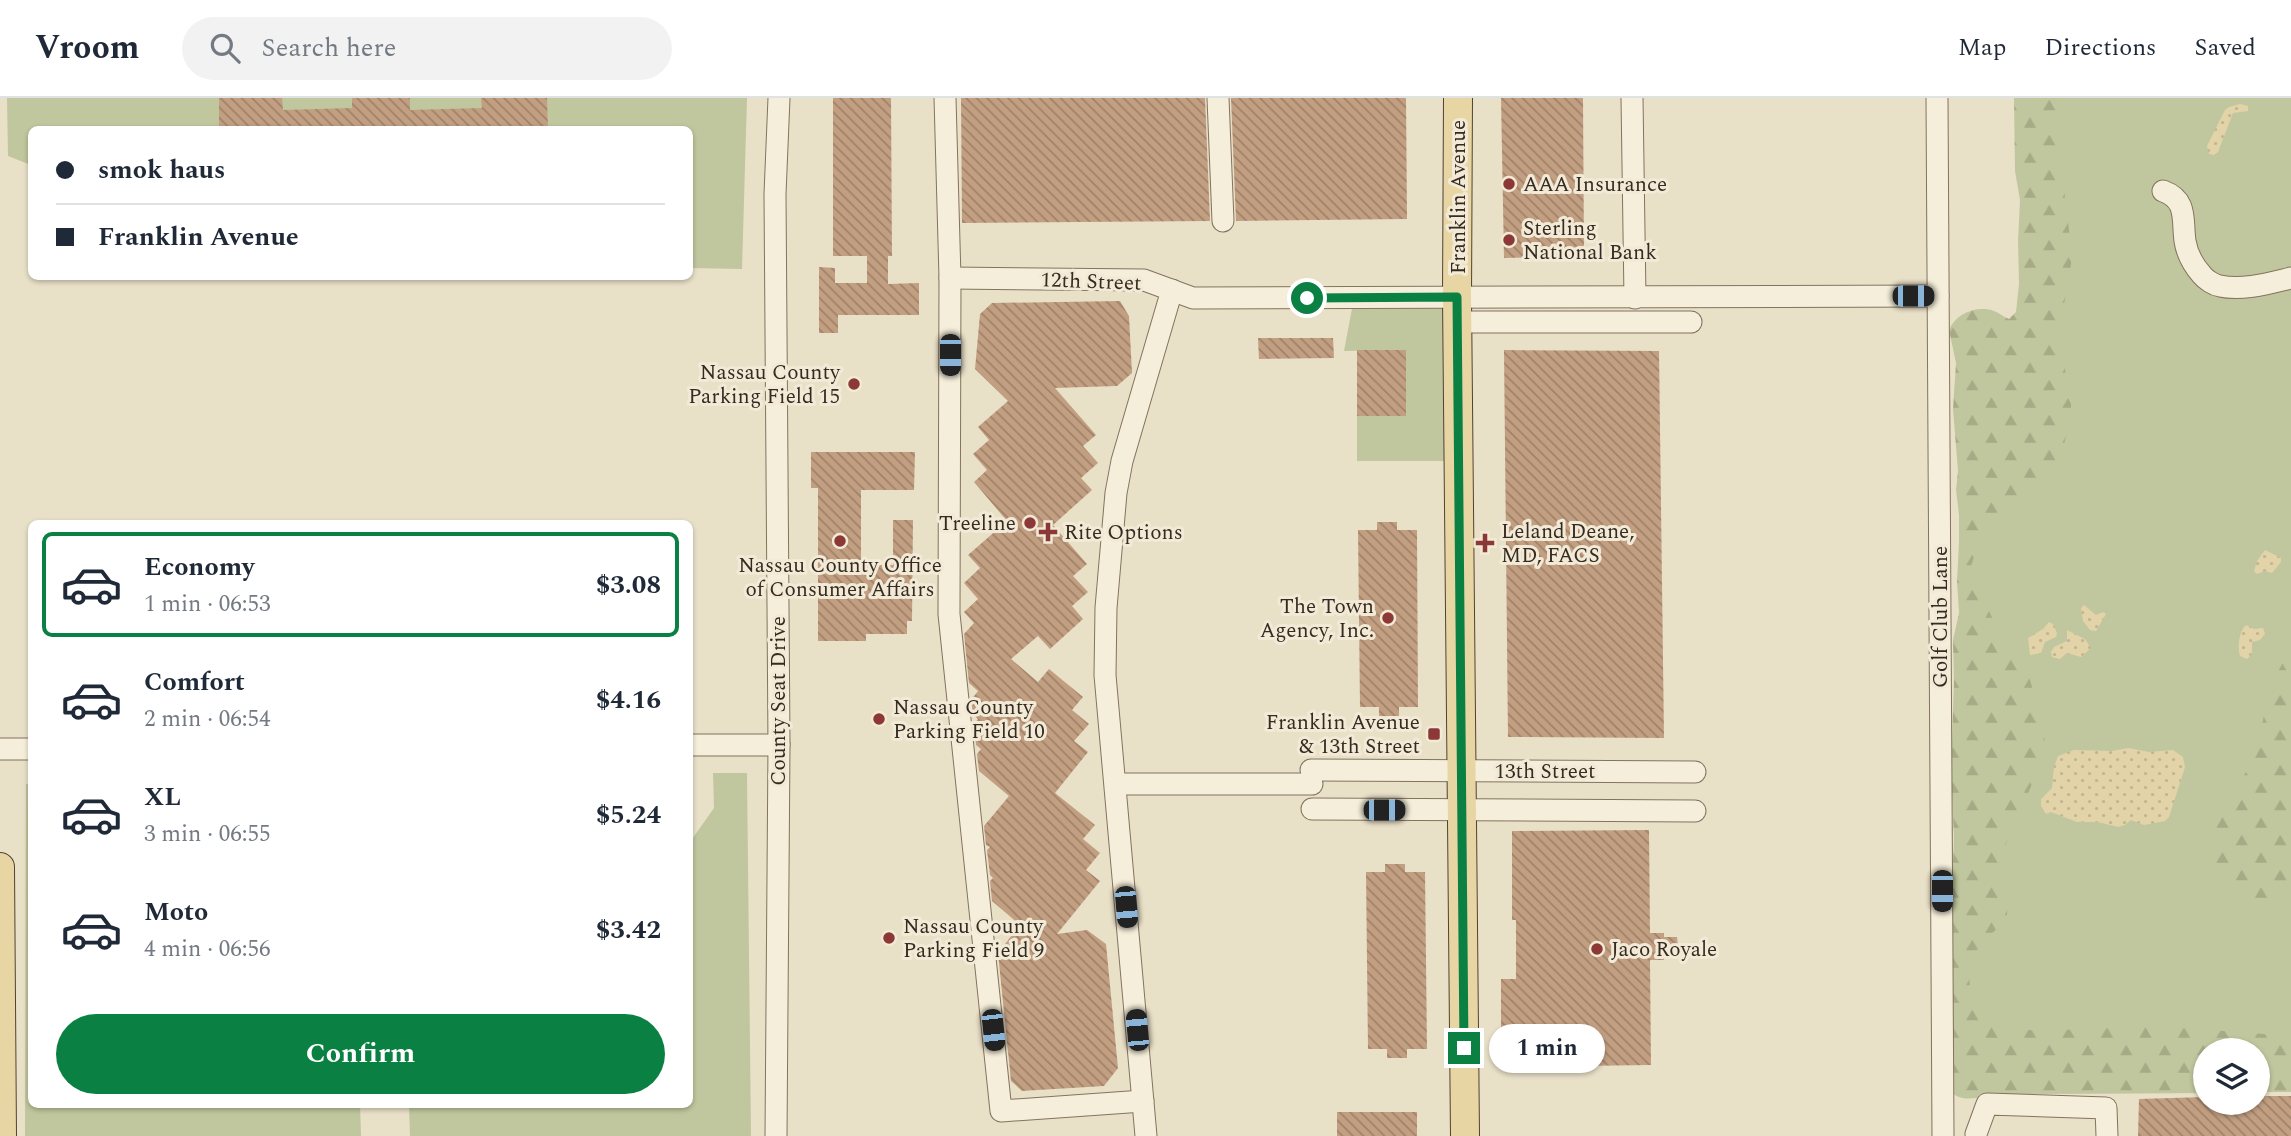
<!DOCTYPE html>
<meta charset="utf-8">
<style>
body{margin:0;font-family:Spectral,serif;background:#f2f2f3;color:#1f2937;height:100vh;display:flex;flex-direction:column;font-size:26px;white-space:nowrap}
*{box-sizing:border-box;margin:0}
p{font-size:23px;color:#747a83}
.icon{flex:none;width:38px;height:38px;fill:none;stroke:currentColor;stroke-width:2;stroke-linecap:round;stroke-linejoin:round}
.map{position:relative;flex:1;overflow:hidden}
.details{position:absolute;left:28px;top:422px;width:665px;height:588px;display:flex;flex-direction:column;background:#fff;border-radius:10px;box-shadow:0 2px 5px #0004}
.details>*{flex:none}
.hud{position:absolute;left:28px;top:28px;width:665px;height:154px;border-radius:10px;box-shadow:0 2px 5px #0004;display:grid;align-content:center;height:154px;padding:0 28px;background:#fff}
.fabs{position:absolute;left:2193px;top:940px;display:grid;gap:14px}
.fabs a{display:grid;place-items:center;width:77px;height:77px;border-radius:50%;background:#fff;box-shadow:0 2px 5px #0004;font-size:35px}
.end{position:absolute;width:32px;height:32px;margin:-16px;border:9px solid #0b8043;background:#fff;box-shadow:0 0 0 4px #fff}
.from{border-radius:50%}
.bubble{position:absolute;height:49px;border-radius:24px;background:#fff;box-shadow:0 2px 5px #0004;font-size:23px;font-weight:700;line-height:49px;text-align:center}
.car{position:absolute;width:21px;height:42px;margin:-21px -10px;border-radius:9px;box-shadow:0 0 5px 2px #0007;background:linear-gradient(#222 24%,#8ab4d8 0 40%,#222 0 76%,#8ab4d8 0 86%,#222 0)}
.hud b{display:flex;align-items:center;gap:24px;height:66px;font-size:26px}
.hud b+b{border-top:2px solid #e0e1e3}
.hud i{width:18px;height:18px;background:#1f2937}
ul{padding:12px 0 0;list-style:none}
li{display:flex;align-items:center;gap:21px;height:105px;margin:0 14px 10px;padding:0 14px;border:4px solid transparent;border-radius:10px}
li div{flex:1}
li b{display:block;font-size:26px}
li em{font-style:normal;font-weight:700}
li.current{border-color:#0b8043}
li>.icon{width:63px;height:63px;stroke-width:1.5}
.primary-button{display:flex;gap:14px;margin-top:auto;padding:14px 28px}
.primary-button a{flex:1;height:80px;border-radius:42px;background:#0b8043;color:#fff;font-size:28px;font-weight:700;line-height:80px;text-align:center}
header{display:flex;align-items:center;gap:42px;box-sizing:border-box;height:98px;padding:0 35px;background:#fff;border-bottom:2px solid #e0e1e3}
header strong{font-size:33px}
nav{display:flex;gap:38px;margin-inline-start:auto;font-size:24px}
.search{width:490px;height:63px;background:#f2f2f3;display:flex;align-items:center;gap:18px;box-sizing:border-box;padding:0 24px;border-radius:38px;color:#747a83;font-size:26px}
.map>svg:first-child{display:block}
.grass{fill:#c0c69d}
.forest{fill:url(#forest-firs)}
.sand{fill:url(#sand-dots)}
.building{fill:url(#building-back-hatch)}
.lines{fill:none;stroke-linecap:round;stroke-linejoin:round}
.minor-casing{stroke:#83735f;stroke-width:23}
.major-casing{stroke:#514232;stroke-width:30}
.minor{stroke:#f5eeda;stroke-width:21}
.major{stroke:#e8d5a4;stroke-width:28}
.route{stroke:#0b8043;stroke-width:9}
.poi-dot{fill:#8b3836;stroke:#f2ead6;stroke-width:2.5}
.labels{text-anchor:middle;stroke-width:6;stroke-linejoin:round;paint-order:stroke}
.poi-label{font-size:21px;fill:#352b21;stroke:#f2ead6;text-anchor:start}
.street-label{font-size:21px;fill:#352b21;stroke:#f2ead6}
</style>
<header>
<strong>Vroom</strong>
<div class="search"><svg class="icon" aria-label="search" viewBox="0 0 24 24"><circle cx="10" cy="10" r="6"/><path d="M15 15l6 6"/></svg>Search here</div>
<nav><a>Map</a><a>Directions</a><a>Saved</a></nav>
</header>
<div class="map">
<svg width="2291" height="1038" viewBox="0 0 2291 1038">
<defs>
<pattern id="forest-firs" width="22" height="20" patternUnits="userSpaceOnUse" patternTransform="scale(1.75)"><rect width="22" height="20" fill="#c0c69d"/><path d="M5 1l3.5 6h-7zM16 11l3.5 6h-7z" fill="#a6aa87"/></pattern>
<pattern id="sand-dots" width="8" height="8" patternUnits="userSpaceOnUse" patternTransform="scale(1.75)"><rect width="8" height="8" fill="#e2d4a8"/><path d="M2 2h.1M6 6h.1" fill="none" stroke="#c2b690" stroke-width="1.8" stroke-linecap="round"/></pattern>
<pattern id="building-back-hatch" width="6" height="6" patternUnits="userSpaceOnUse" patternTransform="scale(1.75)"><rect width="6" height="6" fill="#c39f82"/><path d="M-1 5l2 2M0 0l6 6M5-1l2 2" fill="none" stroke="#9f826a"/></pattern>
</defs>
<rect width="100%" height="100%" fill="#e9e0c8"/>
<!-- grass -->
<g class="grass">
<polygon points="7,0 747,0 742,171 690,170 690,32 32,32 31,67 8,58"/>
<polygon points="2025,0 2291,0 2291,994 2258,994 2258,952 2205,952 2205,995 1959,996 1959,231 2021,233"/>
<polygon points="1457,199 1459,363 1357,363 1357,318 1406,317 1403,252 1344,253 1354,200"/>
<polygon points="713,675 747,675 751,1038 410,1038 409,1006 690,1006 690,744 714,710"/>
<polygon points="26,686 31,686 32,1006 360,1006 361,1038 25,1038"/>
</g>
<!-- forest -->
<g class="forest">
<path d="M 2014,0 L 2059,0 L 2065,101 L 2072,155 L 2069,187 L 2055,238 L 2064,264 L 2066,278 L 2064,292 L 2071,306 L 2071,317 L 2063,351 L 2053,372 L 1993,432 L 1984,435 L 1979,443 L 1966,484 L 1986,506 L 1997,531 L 2020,562 L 2030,582 L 2044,630 L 2045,647 L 2039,670 L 2001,757 L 1999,772 L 2008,805 L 2007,817 L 2001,827 L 1980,846 L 1969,869 L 1970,895 L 1975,910 L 1985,922 L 2007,929 L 2039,933 L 2153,928 L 2291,938 L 2291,994 L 2258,994 L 2258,952 L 2205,952 L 2205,995 L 1999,996 C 1983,998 1963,1006 1951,994 L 1949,855 L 1954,740 L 1951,673 L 1954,583 L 1953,542 L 1959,515 L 1957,484 L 1960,424 L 1956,392 L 1958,373 L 1953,311 L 1956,265 L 1949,232 C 1956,215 1977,207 1994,213 C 1999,215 2004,219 2009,221 L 2016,214 L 2019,186 L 2018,143 L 2020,102 L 2015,73 Z"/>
<polygon points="2291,548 2291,801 2237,804 2222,789 2214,773 2214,737 2222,713 2257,656 2268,594"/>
</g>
<!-- sand -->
<g class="sand">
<polygon points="2240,6 2248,8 2248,13 2233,15 2218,54 2214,57 2209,56 2207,48 2225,12 2229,9"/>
<polygon points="2265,452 2281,460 2281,464 2272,475 2265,473 2257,476 2254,473 2257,463"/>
<polygon points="2084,507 2096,517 2103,514 2106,516 2096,533 2090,532 2083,523 2081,510"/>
<polygon points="2049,524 2053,526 2057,535 2056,539 2045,544 2041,555 2030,557 2028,540 2043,531"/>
<path d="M 2246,527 L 2254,531 L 2263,530 L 2265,536 L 2260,542 L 2252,544 L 2252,556 L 2247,561 L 2240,558 C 2237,549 2239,533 2246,527 Z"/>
<polygon points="2067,532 2085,541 2091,550 2081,559 2067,555 2060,561 2052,559 2051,554 2054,549 2067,543"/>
<polygon points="2128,650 2149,654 2173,652 2183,659 2185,669 2169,719 2165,723 2144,727 2131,722 2125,727 2118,729 2098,724 2077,724 2051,714 2046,716 2041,708 2041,701 2052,690 2054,669 2058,658 2074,652 2112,653"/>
</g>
<!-- building -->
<g class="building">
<polygon points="219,0 282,0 283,12 352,10 352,0 410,0 410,12 482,10 481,0 547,0 548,32 219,32"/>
<polygon points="833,0 891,0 892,158 888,158 888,186 919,185 919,217 838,217 838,235 819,235 819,169 835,170 835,185 867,185 867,158 833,158"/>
<polygon points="961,0 1205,0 1210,123 962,125"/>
<polygon points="1231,0 1406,0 1407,121 1236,123"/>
<polygon points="1501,0 1583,0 1584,158 1504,160"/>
<polygon points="1120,203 1129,218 1132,275 1117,288 1055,290 1096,337 1083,348 1098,365 1081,380 1092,392 1053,427 1087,466 1073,478 1088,494 1072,508 1083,521 1050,551 1038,538 1011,561 1038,584 1049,571 1083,599 1072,612 1089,626 1074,643 1088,654 1055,695 1095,727 1083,741 1100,755 1086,772 1100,783 1057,836 1087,832 1106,846 1118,970 1104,988 1022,993 1011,983 998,855 1020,827 992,803 990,783 993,780 990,777 987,752 990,749 986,747 984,728 1009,698 979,673 977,656 981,651 976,647 974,626 978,621 973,616 971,602 978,593 969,585 964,536 974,525 964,514 978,501 964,485 980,470 968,457 1007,423 974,384 987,372 973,356 989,342 978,329 1008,303 975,271 980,216 992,205"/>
<polygon points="1258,240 1333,240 1334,260 1259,261"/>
<rect x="1357" y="252" width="49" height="66"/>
<polygon points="1504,252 1659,253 1664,640 1508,639"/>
<polygon points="811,354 915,354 914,392 861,392 861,467 893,467 893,422 913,422 912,523 907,523 907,536 866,536 866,543 818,543 818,390 811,390"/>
<polygon points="1377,424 1397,424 1397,432 1417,432 1418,609 1399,609 1399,618 1379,618 1379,609 1360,609 1358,432 1377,432"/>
<polygon points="1649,732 1650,835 1664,835 1664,839 1677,839 1678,848 1677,858 1664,858 1664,862 1650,862 1651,967 1501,969 1501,881 1516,881 1516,822 1512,822 1512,733"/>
<polygon points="1385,766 1405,766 1405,774 1425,774 1427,951 1407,951 1407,960 1387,960 1387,951 1368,951 1366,774 1385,774"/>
<polygon points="2258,998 2291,998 2291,1038 2138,1038 2139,1001 2205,999 2205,1004 2258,1004"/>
<rect x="1337" y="1014" width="80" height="24"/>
</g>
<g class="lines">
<defs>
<g id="minor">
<polyline points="945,0 950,180 949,516 1001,1013 1143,1003"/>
<polyline points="1218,0 1223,123"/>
<polyline points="1632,0 1635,200"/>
<polyline points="1937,0 1943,1038"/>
<path d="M 2163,93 C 2188,102 2182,122 2185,143 C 2187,156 2194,168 2202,177 C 2206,182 2214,187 2220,188 C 2242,193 2270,185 2291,180"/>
<polyline points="950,180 1144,182 1193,200 1938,198"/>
<polyline points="1457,224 1691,224"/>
<polyline points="690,647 779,647"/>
<polyline points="0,651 32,651"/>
<polyline points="1311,672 1695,674"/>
<polyline points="1116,686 1312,686"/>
<polyline points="1312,711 1695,713"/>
<polyline points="1976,1036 1987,1006 2106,1010 2107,1038"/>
<polyline points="776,1038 779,647 775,96 779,0"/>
<polyline points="1146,1038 1105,577 1106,510 1116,395 1122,363 1172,192"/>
</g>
<g id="major">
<polyline points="1458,0 1457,199 1465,1038"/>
<polyline points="0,769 2,1038"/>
</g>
</defs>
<!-- minor casing -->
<use href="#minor" class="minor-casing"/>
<!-- major casing -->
<use href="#major" class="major-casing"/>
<!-- minor -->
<use href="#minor" class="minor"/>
<!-- major -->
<use href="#major" class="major"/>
</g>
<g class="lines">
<!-- route -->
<polyline class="route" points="1307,200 1457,199 1464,950"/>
</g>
<!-- markers -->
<g class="poi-dot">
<circle cx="1509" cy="86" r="7"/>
<circle cx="1509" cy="142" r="7"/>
<circle cx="854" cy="286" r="7"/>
<circle cx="1030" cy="425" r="7"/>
<path d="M1044.5 423.5h7v7h7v7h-7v7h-7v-7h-7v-7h7z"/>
<circle cx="840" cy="443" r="7"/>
<path d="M1481.5 434.5h7v7h7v7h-7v7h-7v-7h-7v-7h7z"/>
<circle cx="1388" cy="520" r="7"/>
<circle cx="879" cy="621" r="7"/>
<rect x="1427" y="629" width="14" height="14" rx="3.5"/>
<circle cx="889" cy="840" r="7"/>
<circle cx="1597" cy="851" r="7"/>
</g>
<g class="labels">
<!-- poi labels -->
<g class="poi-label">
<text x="1523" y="93">AAA Insurance</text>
<text x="1523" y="137">Sterling<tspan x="1523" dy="24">National Bank</tspan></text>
<text x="840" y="281" text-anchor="end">Nassau County<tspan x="840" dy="24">Parking Field 15</tspan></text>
<text x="1016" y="432" text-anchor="end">Treeline</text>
<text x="1501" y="440">Leland Deane,<tspan x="1501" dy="24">MD, FACS</tspan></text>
<text x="1064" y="441">Rite Options</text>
<text x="840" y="474" text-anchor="middle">Nassau County Office<tspan x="840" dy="24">of Consumer Affairs</tspan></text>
<text x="1374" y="515" text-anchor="end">The Town<tspan x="1374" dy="24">Agency, Inc.</tspan></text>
<text x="893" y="616">Nassau County<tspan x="893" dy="24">Parking Field 10</tspan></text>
<text x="1420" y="631" text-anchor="end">Franklin Avenue<tspan x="1420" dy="24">&amp; 13th Street</tspan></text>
<text x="903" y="835">Nassau County<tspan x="903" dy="24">Parking Field 9</tspan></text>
<text x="1611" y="858">Jaco Royale</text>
</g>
<!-- street labels -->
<g class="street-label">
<text transform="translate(1458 99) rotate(-90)" y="7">Franklin Avenue</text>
<text transform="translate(1091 183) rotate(2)" y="7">12th Street</text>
<text transform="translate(1940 519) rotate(-90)" y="7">Golf Club Lane</text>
<text transform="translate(778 603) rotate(-90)" y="7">County Seat Drive</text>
<text x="1545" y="680">13th Street</text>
</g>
</g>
</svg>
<div class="fabs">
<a><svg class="icon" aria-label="layers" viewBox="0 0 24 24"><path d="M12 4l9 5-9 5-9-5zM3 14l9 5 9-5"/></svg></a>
</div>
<i class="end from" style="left:1307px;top:200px"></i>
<i class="end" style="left:1464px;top:950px"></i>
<div class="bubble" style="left:1489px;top:926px;width:116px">1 min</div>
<i class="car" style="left:1913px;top:198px;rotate:90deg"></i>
<i class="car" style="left:950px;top:257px;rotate:180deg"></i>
<i class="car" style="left:1384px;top:712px;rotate:90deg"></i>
<i class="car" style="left:1942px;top:793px;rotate:180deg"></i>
<i class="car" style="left:1126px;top:809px;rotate:175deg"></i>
<i class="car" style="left:993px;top:932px;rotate:174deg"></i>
<i class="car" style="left:1137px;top:932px;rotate:355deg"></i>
<div class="hud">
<b><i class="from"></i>smok haus</b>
<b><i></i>Franklin Avenue</b>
</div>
<section class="details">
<ul>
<li class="current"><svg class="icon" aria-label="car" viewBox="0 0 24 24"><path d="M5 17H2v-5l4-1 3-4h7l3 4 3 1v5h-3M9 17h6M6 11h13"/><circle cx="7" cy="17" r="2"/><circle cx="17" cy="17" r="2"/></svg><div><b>Economy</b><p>1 min · 06:53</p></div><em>$3.08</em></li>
<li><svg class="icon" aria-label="car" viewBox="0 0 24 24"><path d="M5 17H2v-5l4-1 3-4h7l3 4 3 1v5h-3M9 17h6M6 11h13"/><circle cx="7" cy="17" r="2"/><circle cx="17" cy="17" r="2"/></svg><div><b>Comfort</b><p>2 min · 06:54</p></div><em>$4.16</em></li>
<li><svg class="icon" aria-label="car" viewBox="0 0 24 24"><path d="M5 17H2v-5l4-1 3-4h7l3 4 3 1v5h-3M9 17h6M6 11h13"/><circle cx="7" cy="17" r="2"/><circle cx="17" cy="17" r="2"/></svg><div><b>XL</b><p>3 min · 06:55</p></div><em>$5.24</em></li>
<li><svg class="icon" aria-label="car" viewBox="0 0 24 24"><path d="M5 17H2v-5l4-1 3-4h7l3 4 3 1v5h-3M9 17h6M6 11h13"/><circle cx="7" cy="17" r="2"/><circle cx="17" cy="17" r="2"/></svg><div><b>Moto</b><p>4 min · 06:56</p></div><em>$3.42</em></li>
</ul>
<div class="primary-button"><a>Confirm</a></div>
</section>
</div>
